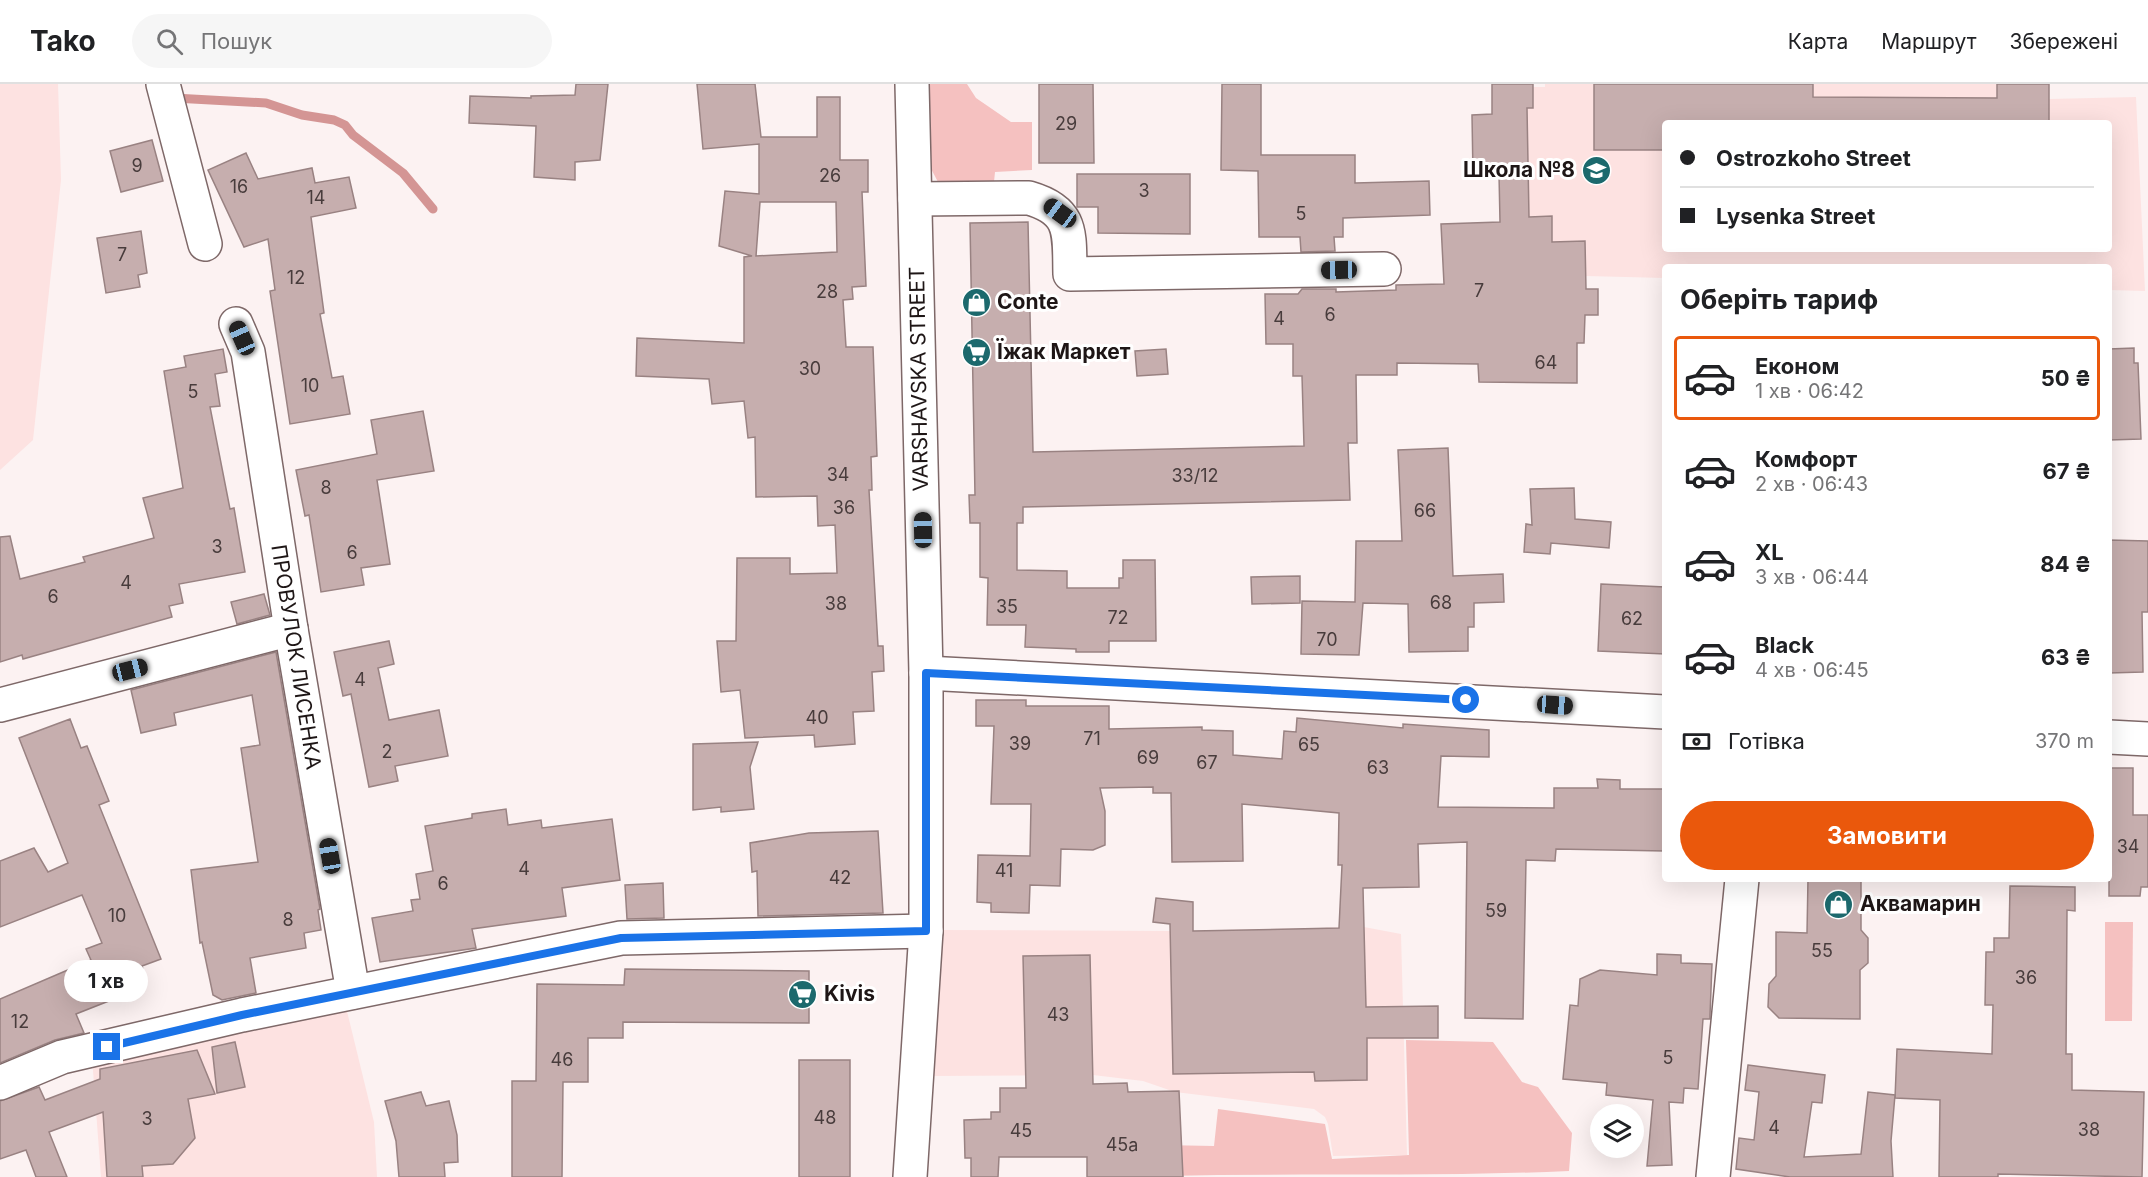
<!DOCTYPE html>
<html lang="uk">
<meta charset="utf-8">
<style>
body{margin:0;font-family:Inter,sans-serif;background:#f6f6f6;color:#202124;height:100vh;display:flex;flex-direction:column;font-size:22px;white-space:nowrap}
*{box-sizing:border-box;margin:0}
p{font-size:20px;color:#757577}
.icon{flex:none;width:33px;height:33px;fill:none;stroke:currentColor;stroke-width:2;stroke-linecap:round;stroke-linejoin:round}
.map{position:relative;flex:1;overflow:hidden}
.details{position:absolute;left:1662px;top:180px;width:450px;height:618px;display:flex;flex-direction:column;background:#fff;border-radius:6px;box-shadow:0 6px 24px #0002}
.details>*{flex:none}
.banner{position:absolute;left:1662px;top:36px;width:450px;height:132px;border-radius:6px;box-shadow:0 6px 24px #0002;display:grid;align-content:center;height:132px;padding:0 18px;background:#fff}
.buttons{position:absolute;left:1590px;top:1020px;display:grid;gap:12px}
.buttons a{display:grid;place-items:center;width:54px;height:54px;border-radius:50%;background:#fff;box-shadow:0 6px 24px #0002;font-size:30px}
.end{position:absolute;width:27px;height:27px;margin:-14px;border:8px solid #1a73e8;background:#fff;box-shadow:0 0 0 3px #fff}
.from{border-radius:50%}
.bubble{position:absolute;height:42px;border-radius:21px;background:#fff;box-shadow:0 6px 24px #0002;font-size:20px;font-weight:700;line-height:42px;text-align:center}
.car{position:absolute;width:18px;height:36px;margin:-18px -9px;border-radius:8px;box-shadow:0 0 4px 2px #0007;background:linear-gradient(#222 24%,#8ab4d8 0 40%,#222 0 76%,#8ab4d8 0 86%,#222 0)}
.banner b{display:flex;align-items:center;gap:21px;height:57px;font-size:22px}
.banner b+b{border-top:2px solid #e0e0e0}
.banner i{width:15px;height:15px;background:#202124}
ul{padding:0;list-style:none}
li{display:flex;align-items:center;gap:18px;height:84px;margin:0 12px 9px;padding:0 6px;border:3px solid transparent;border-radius:6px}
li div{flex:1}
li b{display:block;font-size:22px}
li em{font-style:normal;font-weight:700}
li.selected{border-color:#ea580c}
li>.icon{width:54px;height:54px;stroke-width:1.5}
h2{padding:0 18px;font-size:27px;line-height:72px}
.pay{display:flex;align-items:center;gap:15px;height:66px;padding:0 18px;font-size:22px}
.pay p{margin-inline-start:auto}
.primary-button{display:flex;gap:12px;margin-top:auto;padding:12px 18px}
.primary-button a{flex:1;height:69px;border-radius:36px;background:#ea580c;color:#fff;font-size:24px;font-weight:700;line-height:69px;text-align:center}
header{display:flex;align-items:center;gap:36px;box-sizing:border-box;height:84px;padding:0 30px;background:#fff;border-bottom:2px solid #e0e0e0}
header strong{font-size:28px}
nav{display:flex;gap:33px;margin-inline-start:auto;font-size:21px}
.search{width:420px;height:54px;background:#f6f6f6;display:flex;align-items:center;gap:15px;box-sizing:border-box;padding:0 21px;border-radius:33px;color:#757577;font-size:22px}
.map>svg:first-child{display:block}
.built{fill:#fde2e1;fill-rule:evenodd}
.green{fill:#f5c1c0}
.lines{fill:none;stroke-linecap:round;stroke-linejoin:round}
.stream{stroke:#d49594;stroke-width:9}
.building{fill:#c6aeae;stroke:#998282;stroke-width:1.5;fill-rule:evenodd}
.street-casing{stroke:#7e6868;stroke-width:36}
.street{stroke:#fff;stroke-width:33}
.route{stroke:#1a73e8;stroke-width:8}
.labels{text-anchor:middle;stroke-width:6;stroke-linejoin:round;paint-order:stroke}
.number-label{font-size:18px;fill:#483c3c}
.poi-label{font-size:21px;font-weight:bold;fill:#1e1616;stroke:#fff;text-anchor:start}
.street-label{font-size:21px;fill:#1e1616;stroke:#fff}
</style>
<header>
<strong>Tako</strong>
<div class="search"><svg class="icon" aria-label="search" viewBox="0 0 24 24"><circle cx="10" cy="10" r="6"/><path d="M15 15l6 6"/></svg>Пошук</div>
<nav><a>Карта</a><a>Маршрут</a><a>Збережені</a></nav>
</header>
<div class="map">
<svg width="2148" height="1093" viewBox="0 0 2148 1093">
<rect width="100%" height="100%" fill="#fcf2f2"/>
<!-- built -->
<g class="built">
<polygon points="0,0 58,0 61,96 33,356 0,386"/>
<path d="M 1545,0 L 2049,0 L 2049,15 L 2136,13 L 2145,207 L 2109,206 L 2109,183 L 1665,183 L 1665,194 L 1586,192 L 1585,157 L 1552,158 L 1552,132 L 1529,133 L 1527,24 L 1533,24 L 1533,3 L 1545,3 ZM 1665,39 L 2109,39 L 2109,165 L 1665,165 Z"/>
<polygon points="1364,843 1401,850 1407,1071 1333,1072 1328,1040 1325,1033 1314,1025 1175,1008 1143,997 1093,991 933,992 941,846 1170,847"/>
<polygon points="345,919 374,1038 377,1093 101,1093 92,973"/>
</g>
<!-- green -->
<g class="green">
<polygon points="926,0 967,0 976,14 1011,38 1032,38 1032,86 995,88 994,98 938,98 928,79"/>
<polygon points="2105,838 2133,838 2132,937 2105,937"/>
<path d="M 1406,956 L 1493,958 L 1522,998 L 1538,1003 L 1572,1049 L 1569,1087 C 1434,1093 1299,1089 1164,1092 L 1162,1061 L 1214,1062 L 1218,1025 L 1325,1040 L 1332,1075 L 1409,1071 Z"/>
</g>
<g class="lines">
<!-- stream -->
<polyline class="stream" points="174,14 266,19 302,31 334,36 345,41 353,51 403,89 433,125"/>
</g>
<!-- building -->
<g class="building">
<polygon points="576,0 608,0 600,76 575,78 575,96 534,93 536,42 469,39 470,12 531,14 531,12 575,11"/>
<path d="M 697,0 L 755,0 L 761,53 L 817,53 L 817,13 L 840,13 L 840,76 L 868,76 L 868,108 L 862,108 L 866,202 L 852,203 L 853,215 L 843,216 L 846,263 L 873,263 L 877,372 L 871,373 L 872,406 L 869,406 L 878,562 L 883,562 L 884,587 L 872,588 L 874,627 L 853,628 L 855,660 L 815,663 L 814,651 L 745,654 L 740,606 L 721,608 L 717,557 L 736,557 L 737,474 L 790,474 L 790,490 L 837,489 L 835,441 L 818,442 L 817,412 L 756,413 L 755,353 L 748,354 L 744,317 L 712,320 L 709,295 L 636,292 L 637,254 L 744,259 L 744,173 L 752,172 L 719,162 L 725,107 L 759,110 L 759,60 L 703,65 ZM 760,118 L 836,118 L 837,168 L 756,172 Z"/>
<polygon points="1039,0 1093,0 1094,79 1039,79"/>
<polygon points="1222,0 1261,0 1261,71 1355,71 1355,99 1429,97 1430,131 1343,134 1343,153 1334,153 1335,167 1301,168 1300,153 1259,153 1258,87 1221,86"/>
<polygon points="1492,0 1533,0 1533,24 1527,24 1529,133 1552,132 1552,158 1585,157 1586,205 1598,205 1598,231 1585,231 1584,259 1577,259 1577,299 1479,298 1478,280 1397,279 1397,291 1356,291 1357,359 1348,359 1350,416 1023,423 1023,439 1017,439 1017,486 1067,487 1067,504 1119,504 1119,494 1123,494 1123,476 1155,476 1156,557 1109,557 1109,568 1076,568 1076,565 1025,563 1026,541 987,541 988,494 980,493 980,439 970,439 969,411 975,411 970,139 1028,138 1033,368 1304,362 1302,292 1293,292 1293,260 1266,260 1265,210 1298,210 1302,205 1336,205 1336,208 1396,206 1396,201 1444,200 1441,140 1500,138 1499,90 1473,91 1472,31 1492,30"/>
<polygon points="1594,0 1813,0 1813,13 1997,14 1997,0 2049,0 2049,39 1665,39 1665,66 1594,66"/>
<polygon points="152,56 163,97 121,108 110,67"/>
<polygon points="246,69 258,95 312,84 315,99 349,93 356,124 311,133 324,229 320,230 332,294 343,292 350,330 290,340 270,207 275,206 268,155 244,163 208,86"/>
<polygon points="1077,90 1190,90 1190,150 1098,149 1098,123 1077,123"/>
<polygon points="141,147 147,189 138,191 140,203 106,209 97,154"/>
<polygon points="2134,264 2134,279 2138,279 2141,355 2109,356 2109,265"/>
<polygon points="223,265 227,288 215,290 220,322 210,323 230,425 234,424 245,488 179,500 183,519 169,522 172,533 23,575 22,571 0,578 0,453 10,452 20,495 85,478 83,473 154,454 143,414 183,404 164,287 186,283 184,272"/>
<polygon points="1166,265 1168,290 1137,292 1135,267"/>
<polygon points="423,327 434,387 377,396 390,480 361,484 364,501 321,508 309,431 305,432 296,386 377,370 371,336"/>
<polygon points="1448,364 1453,492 1503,490 1504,518 1474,519 1474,543 1468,543 1468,567 1409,568 1408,520 1363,519 1359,571 1301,570 1302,517 1355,518 1356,457 1402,457 1398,366"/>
<polygon points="1574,404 1575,435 1611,438 1609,464 1551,459 1550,470 1524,468 1526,440 1532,441 1530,405"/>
<polygon points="2109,456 2148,457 2148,528 2142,528 2143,588 2109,589"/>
<polygon points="1300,492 1300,519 1252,520 1251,493"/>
<polygon points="1601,500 1665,503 1665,570 1598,567"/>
<polygon points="264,510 270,531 237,540 231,518"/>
<polygon points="389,557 394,580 378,584 389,636 439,626 448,672 395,682 398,697 369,703 351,610 343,612 334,568"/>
<polygon points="276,568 320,825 318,826 321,846 304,849 306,864 250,874 256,909 222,916 213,911 202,858 200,859 191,786 258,778 241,664 260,661 252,611 174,629 176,641 141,649 131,606"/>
<polygon points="976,616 1026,616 1026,622 1109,622 1109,645 1202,643 1202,646 1233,647 1233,671 1282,675 1284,647 1296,648 1297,634 1403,644 1403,640 1489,646 1489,673 1441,672 1438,723 1554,724 1554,704 1598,704 1597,695 1620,696 1620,705 1665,705 1665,767 1556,765 1555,777 1526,776 1523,935 1465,934 1467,758 1418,760 1419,803 1363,804 1366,923 1438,922 1438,954 1367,954 1367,996 1315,997 1314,988 1173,990 1170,840 1153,838 1156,814 1193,818 1193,847 1339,844 1342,781 1338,781 1339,729 1242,720 1243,777 1172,778 1171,709 1153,709 1153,703 1100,704 1105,727 1105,761 1093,766 1061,765 1060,802 1030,801 1029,829 991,828 991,819 977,818 978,771 1030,772 1031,720 991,720 994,642 976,642"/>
<polygon points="70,635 81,664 87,662 109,717 99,721 161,875 142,882 144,889 119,899 124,911 76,930 84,949 55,956 0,979 0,915 91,876 86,865 102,859 82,811 0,843 0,777 34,764 48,788 68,779 19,654"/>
<polygon points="758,658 750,683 754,725 721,728 721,723 693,726 693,660"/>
<polygon points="2109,684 2133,684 2133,731 2148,731 2148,803 2141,803 2140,812 2109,812"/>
<polygon points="506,725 508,741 541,736 542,744 612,735 620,796 562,804 566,832 472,845 476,864 380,878 372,834 413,827 411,816 420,815 416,790 433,787 425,742 472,734 472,730"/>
<polygon points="878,747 883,829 758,832 757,787 752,788 750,759 809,749"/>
<polygon points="1808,795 1861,795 1861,846 1868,854 1868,879 1860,886 1860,935 1779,934 1768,923 1769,900 1776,892 1776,848 1807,849"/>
<polygon points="663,799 664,834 627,835 625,801"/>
<polygon points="2010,802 2075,803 2075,827 2067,826 2066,970 2072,970 2072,1006 2144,1008 2142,1093 1998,1090 1998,1093 1939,1093 1940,1016 1895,1014 1897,965 1992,970 1993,921 1985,921 1986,868 1994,868 1994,854 2009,854"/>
<polygon points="1657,870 1681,871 1681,879 1712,880 1710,931 1710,935 1703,935 1698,1005 1684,1004 1683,1019 1669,1018 1672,1081 1647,1082 1653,1016 1606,1011 1607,999 1563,995 1570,921 1578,922 1580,895 1600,886 1657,891"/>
<polygon points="1090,871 1093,1000 1127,999 1128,1008 1179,1007 1183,1093 1087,1093 1087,1073 999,1073 998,1093 971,1093 971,1074 965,1074 964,1036 991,1035 991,1028 1000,1028 1000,1004 1026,1004 1023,872"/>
<polygon points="625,885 809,887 809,939 623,938 623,954 588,954 588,998 563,998 562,1093 512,1093 512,997 536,997 537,900 624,901"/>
<polygon points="235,958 245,1003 217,1009 212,963"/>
<polygon points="197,966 215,1010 188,1015 195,1054 173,1080 142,1082 143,1093 107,1093 103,1028 49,1048 67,1093 36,1093 26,1066 0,1075 0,1017 39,1003 45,1016 100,995 100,985"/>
<rect x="799" y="976" width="51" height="117"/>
<polygon points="1748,981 1825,991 1822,1019 1812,1018 1804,1073 1861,1070 1868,1008 1895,1011 1891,1057 1893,1093 1790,1093 1736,1085 1739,1054 1754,1056 1759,1008 1745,1006"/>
<polygon points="421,1008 426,1022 449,1017 457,1051 458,1078 444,1079 445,1093 399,1093 396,1057 385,1017"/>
</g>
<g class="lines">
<defs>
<g id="street">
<polyline points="163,0 205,160"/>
<path d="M 915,115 L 1029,114 C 1074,127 1069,150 1070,190 L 1384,185"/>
<polyline points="236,240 248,268 291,545 353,908"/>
<polyline points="926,589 1665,628"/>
<polyline points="0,621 291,545"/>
<polyline points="2109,653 2148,655"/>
<polyline points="0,999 62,973 242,931 621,854 926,847"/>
<polyline points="910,1093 926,847 926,589 912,0"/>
<polyline points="1713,1093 1742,795"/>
</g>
</defs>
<!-- street casing -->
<use href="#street" class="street-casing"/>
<!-- street -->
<use href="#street" class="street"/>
</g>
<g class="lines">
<!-- route -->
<polyline class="route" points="107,963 242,931 621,854 926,847 926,589 1466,616"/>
</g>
<!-- icons -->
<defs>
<symbol id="school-disc" viewBox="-11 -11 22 22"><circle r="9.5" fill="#1c696d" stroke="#fff"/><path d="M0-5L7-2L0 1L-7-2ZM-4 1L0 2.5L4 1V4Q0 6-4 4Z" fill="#fff"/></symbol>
<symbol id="shop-disc" viewBox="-11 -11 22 22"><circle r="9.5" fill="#1c696d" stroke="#fff"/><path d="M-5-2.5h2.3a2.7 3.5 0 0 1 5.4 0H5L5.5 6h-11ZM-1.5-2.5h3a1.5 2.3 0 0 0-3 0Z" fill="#fff"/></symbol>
<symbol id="supermarket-disc" viewBox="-11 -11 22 22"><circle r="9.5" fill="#1c696d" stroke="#fff"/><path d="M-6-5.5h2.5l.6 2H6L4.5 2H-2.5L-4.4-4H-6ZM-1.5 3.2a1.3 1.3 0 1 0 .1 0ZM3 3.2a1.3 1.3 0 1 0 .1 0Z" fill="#fff"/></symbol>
</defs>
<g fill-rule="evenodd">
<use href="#school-disc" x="1580" y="70" width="33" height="33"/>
<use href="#shop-disc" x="960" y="202" width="33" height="33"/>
<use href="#supermarket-disc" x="960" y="252" width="33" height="33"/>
<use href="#shop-disc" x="1822" y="804" width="33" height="33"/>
<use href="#supermarket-disc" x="786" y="894" width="33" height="33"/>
</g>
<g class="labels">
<!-- number labels -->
<g class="number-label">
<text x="1066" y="46">29</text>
<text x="137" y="88">9</text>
<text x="830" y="98">26</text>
<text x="239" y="109">16</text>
<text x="1144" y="113">3</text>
<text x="316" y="120">14</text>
<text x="1301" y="136">5</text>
<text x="122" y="177">7</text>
<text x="296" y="200">12</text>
<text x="1479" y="213">7</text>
<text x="827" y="214">28</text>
<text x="1330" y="237">6</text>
<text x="1279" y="241">4</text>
<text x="1546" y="285">64</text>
<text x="810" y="291">30</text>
<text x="310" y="308">10</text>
<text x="193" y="314">5</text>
<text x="838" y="397">34</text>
<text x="1195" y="398">33/12</text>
<text x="326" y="410">8</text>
<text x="844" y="430">36</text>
<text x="1425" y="433">66</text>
<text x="217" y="469">3</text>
<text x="352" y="475">6</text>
<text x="126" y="505">4</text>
<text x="53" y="519">6</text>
<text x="1441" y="525">68</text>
<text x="836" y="526">38</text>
<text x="1007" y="529">35</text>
<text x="1118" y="540">72</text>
<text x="1632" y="541">62</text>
<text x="1327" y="562">70</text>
<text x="360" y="602">4</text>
<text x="817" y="640">40</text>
<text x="1092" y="661">71</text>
<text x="1020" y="666">39</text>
<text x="1309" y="667">65</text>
<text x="387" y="674">2</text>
<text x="1148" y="680">69</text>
<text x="1207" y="685">67</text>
<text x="1378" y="690">63</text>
<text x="2128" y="769">34</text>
<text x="524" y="791">4</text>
<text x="1004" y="793">41</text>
<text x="840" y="800">42</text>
<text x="443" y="806">6</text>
<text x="1496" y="833">59</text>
<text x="117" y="838">10</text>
<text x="288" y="842">8</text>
<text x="1822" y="873">55</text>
<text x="2026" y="900">36</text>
<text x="1058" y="937">43</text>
<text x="20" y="944">12</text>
<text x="1668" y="980">5</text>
<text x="562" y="982">46</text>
<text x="825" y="1040">48</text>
<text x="147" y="1041">3</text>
<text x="1774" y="1050">4</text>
<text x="2089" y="1052">38</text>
<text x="1021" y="1053">45</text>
<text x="1122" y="1067">45а</text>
</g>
<!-- poi labels -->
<g class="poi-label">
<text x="1575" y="93" text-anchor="end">Школа №8</text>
<text x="997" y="225">Conte</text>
<text x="997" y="275">Їжак Маркет</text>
<text x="1860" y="827">Аквамарин</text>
<text x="824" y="917">Kivis</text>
</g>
<!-- street labels -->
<g class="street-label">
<text transform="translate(919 295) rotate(-91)" y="7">VARSHAVSKA STREET</text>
<text transform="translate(296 573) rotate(81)" y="7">ПРОВУЛОК ЛИСЕНКА</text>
</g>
</g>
</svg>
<div class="buttons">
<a><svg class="icon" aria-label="layers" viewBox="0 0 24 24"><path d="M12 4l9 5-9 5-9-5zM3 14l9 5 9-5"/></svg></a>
</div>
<i class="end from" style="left:1466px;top:616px"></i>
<i class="end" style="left:107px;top:963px"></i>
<div class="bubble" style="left:64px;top:876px;width:84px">1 хв</div>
<i class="car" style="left:1060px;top:129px;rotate:306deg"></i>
<i class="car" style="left:1339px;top:186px;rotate:269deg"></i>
<i class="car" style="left:242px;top:254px;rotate:336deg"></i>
<i class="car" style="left:923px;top:446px;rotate:359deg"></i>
<i class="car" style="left:130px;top:586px;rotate:76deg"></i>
<i class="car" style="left:1555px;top:621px;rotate:94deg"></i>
<i class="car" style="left:330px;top:772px;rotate:350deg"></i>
<div class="banner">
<b><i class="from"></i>Ostrozkoho Street</b>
<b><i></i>Lysenka Street</b>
</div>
<section class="details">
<h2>Оберіть тариф</h2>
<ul>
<li class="selected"><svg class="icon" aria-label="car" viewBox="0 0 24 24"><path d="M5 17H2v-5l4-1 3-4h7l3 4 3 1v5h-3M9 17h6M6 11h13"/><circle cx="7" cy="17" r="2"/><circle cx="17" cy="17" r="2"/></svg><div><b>Економ</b><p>1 хв · 06:42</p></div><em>50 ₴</em></li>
<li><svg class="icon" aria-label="car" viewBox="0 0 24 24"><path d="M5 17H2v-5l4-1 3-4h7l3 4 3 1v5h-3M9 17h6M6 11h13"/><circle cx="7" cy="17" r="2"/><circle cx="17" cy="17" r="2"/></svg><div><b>Комфорт</b><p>2 хв · 06:43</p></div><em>67 ₴</em></li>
<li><svg class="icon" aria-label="car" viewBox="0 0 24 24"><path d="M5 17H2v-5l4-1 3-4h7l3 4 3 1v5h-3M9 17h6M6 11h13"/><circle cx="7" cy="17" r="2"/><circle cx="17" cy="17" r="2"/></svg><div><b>XL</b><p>3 хв · 06:44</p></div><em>84 ₴</em></li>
<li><svg class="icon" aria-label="car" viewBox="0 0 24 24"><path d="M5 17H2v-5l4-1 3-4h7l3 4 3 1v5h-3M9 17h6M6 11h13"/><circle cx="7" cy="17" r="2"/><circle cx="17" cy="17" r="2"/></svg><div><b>Black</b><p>4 хв · 06:45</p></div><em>63 ₴</em></li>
</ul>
<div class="pay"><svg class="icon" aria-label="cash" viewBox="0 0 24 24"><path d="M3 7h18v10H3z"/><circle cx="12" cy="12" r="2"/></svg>Готівка<p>370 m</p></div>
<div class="primary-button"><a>Замовити</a></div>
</section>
</div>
